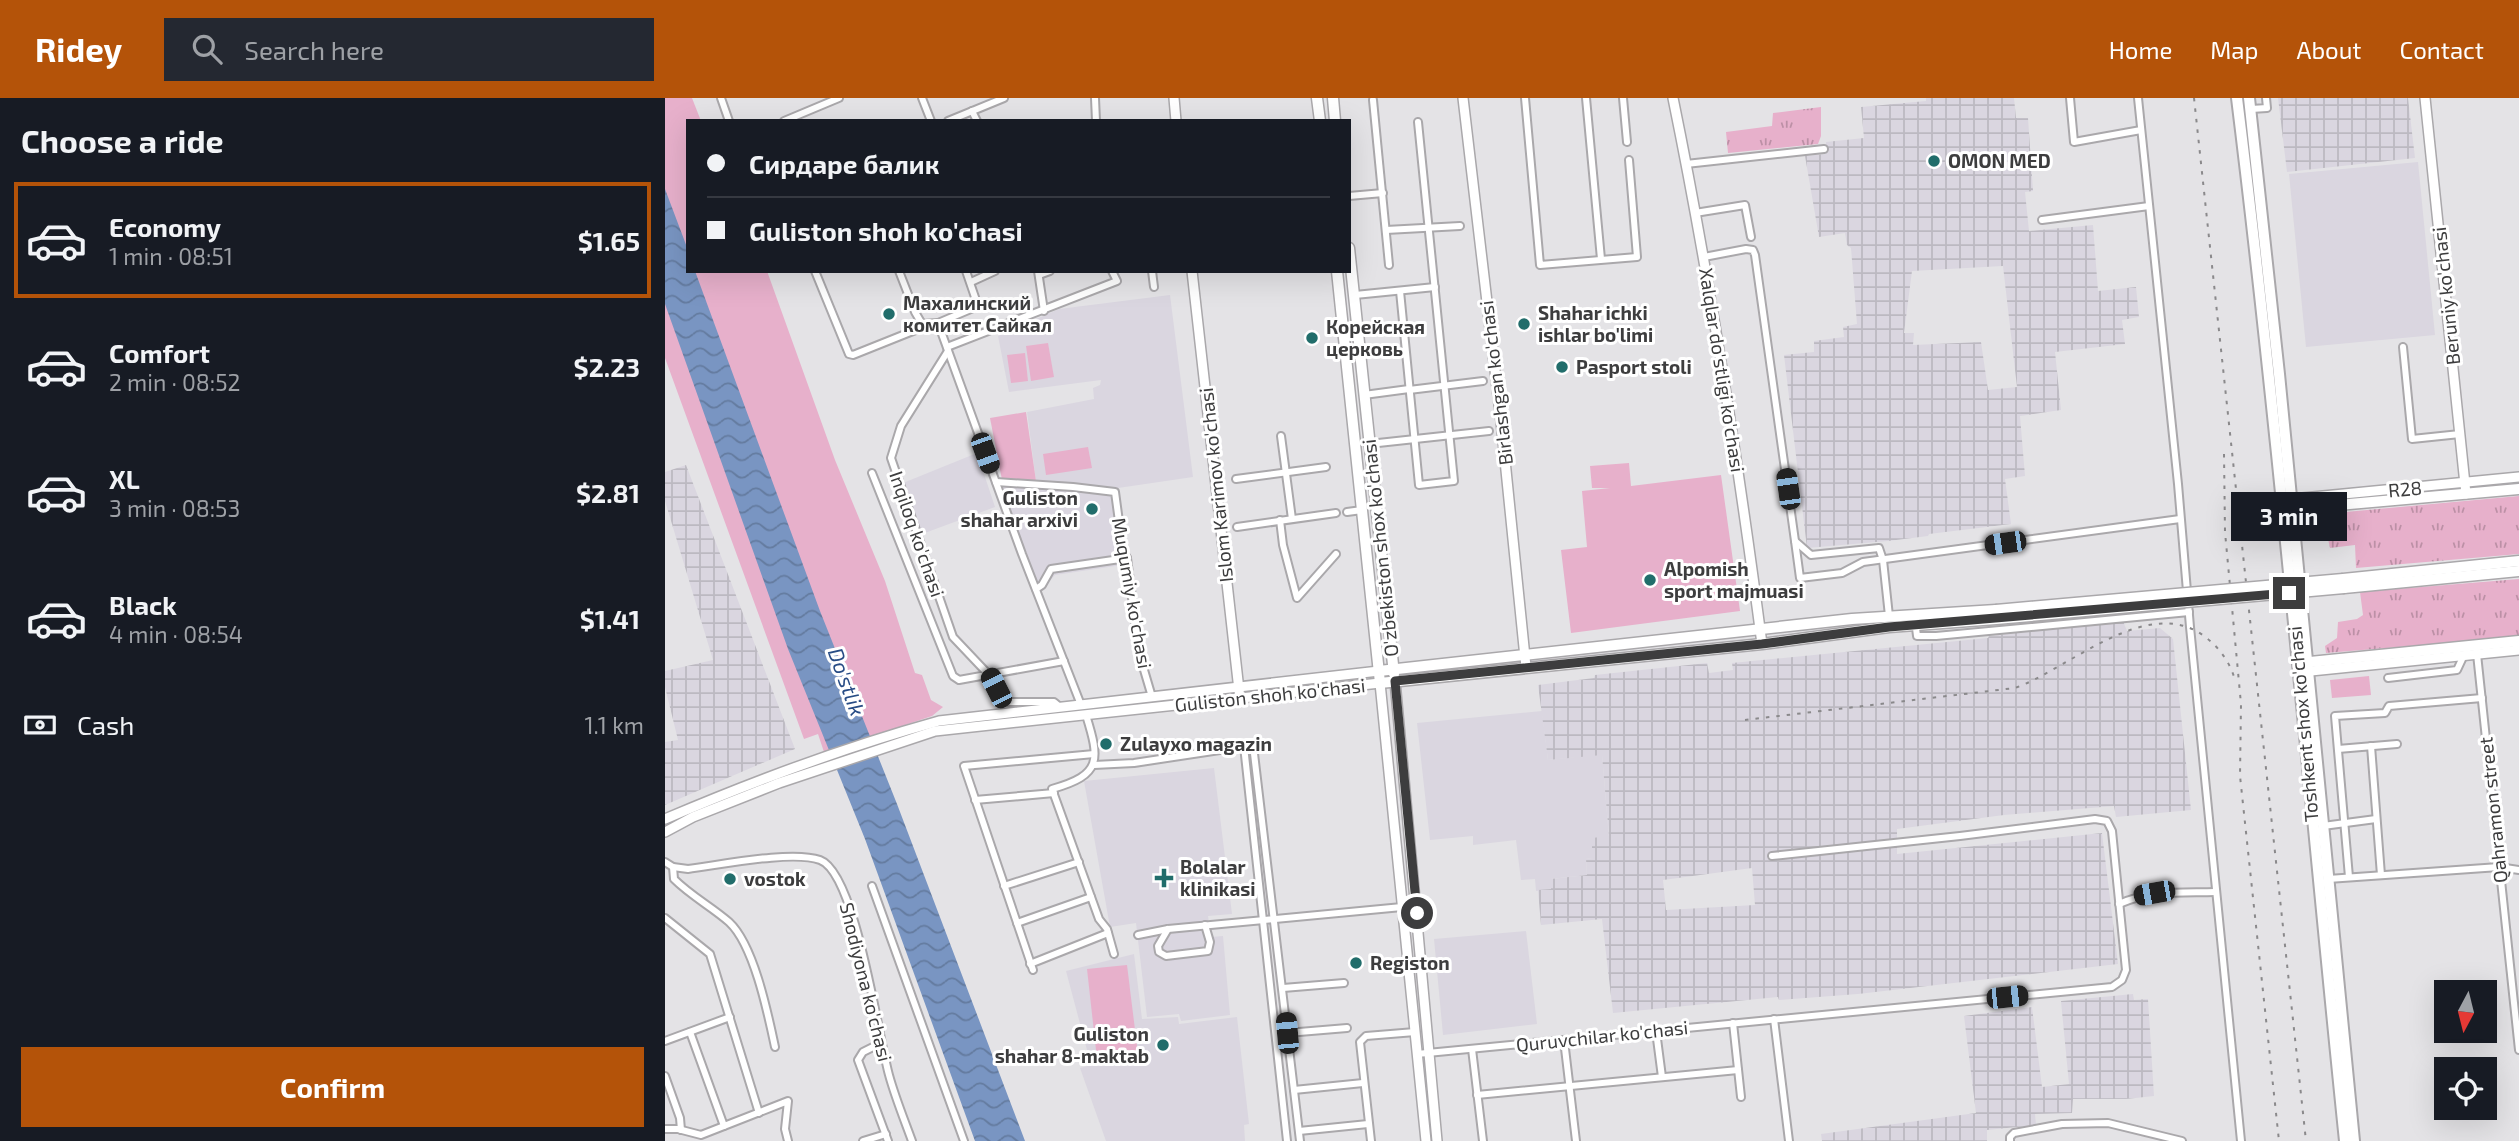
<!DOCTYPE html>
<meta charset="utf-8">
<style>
body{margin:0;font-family:"Exo 2",sans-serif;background:#242831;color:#f1f3f6;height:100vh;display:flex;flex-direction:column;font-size:26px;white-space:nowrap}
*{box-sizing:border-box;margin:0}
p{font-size:23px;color:#9ea1a6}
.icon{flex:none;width:38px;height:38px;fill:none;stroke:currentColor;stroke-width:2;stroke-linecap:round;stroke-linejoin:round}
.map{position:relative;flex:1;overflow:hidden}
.panel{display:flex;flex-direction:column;background:#171b24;width:665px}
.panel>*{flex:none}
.hud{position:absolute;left:21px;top:21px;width:665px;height:154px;border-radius:0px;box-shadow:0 7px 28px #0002;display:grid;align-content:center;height:154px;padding:0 21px;background:#171b24}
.needle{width:46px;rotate:187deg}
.controls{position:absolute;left:1769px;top:882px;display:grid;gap:14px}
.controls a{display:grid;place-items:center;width:63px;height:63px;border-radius:0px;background:#171b24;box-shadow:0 7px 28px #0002;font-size:35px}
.end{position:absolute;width:32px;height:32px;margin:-16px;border:9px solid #3d3d3e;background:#fff;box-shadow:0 0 0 4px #fff}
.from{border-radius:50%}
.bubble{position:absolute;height:49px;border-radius:0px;background:#171b24;box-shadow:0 7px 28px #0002;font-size:23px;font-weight:700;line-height:49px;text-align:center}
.car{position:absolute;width:21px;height:42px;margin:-21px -10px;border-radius:9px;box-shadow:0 0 5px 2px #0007;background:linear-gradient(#222 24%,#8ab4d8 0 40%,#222 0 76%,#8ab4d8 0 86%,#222 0)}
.hud b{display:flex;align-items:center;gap:24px;height:66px;font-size:26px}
.hud b+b{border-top:2px solid #363941}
.hud i{width:18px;height:18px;background:#f1f3f6}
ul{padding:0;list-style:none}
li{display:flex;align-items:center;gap:21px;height:116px;margin:0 14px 10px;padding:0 7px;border:4px solid transparent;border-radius:0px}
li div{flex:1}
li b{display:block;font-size:26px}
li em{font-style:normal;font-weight:700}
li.on{border-color:#b45309}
li>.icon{width:63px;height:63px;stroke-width:1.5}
h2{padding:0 21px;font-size:32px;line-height:84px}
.pay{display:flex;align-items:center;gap:18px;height:77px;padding:0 21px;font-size:26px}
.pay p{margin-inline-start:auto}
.primary-button{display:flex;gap:14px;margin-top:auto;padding:14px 21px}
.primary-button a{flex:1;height:80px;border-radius:0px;background:#b45309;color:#fff;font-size:28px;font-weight:700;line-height:80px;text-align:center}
header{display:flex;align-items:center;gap:42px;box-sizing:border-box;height:98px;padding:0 35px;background:#b45309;color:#fff}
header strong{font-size:33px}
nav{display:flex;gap:38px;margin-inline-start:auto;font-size:24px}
.search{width:490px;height:63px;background:#242831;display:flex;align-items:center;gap:18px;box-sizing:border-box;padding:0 24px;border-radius:0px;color:#9ea1a6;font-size:26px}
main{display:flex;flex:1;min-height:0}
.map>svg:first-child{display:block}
.built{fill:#dad6e0}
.industrial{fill:url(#industrial-grid);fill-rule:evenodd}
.grass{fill:url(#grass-tufts)}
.green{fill:#e7b0cb}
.water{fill:url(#water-waves)}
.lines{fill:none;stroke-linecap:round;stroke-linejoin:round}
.street-casing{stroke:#aaa8ab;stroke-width:10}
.secondary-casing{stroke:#aaa8ab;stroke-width:12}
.primary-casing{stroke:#aaa8ab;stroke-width:13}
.highway-casing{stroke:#aaa8ab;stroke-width:14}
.street{stroke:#fff;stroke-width:6}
.secondary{stroke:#fff;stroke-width:9}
.primary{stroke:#fff;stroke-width:10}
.highway{stroke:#fff;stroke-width:10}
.rail{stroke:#8a898b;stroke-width:2;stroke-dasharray:3.5 7;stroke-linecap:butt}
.primary-bridge-casing{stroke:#aaa8ab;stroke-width:13;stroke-linecap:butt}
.primary-bridge{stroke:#fff;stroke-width:10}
.route{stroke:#3d3d3e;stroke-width:9}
.poi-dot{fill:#216d6b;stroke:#fff;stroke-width:2.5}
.labels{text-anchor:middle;stroke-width:6;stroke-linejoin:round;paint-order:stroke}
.poi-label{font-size:19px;font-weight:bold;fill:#3d3d3e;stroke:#fff;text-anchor:start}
.street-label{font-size:19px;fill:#3d3d3e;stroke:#fff}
.water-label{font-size:21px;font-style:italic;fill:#284c85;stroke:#fff}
</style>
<header>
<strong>Ridey</strong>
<div class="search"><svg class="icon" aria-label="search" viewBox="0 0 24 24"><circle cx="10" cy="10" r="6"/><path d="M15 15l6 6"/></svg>Search here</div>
<nav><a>Home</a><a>Map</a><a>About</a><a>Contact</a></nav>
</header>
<main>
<section class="panel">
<h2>Choose a ride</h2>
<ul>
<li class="on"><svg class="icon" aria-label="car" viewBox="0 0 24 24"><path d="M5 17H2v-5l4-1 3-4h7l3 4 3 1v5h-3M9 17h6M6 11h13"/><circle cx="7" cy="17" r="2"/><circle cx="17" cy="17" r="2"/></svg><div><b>Economy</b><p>1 min · 08:51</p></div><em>$1.65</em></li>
<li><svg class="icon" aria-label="car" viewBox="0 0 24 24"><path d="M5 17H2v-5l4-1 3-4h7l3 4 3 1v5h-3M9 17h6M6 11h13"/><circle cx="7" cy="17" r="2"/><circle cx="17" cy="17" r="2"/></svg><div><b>Comfort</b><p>2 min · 08:52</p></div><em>$2.23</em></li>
<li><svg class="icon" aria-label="car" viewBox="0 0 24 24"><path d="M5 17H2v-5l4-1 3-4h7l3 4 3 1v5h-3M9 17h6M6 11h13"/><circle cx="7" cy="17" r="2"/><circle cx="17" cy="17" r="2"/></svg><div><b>XL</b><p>3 min · 08:53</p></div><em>$2.81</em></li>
<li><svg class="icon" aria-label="car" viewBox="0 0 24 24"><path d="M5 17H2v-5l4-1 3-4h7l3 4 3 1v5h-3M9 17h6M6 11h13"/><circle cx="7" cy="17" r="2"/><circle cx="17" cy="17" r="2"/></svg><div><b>Black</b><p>4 min · 08:54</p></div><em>$1.41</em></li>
</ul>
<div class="pay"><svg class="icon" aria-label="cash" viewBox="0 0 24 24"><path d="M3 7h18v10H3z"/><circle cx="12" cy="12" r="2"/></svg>Cash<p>1.1 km</p></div>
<div class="primary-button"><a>Confirm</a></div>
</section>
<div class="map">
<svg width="1854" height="1043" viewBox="0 0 1854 1043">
<defs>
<pattern id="industrial-grid" width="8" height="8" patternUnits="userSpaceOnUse" patternTransform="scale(1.75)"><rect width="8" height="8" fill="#dad6e0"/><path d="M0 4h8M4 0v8" fill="none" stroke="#bcb9c1"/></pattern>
<pattern id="grass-tufts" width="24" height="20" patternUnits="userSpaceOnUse" patternTransform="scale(1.75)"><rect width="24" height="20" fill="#e7b0cb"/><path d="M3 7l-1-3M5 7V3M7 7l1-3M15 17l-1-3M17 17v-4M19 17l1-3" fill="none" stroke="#bc90a6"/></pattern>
<pattern id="water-waves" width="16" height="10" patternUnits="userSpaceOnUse" patternTransform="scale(1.75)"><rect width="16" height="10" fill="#7995c2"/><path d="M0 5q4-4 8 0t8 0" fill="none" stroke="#647b9f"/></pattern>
</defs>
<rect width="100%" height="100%" fill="#e4e3e6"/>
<!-- built -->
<g class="built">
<polygon points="1753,64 1770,237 1641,249 1624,76"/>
<polygon points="505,197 528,379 453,390 464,466 390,477 376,493 335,389 337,382 371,383 362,314 429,301 428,290 435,287 436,282 344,294 333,238 394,211"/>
<polygon points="312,355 330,409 257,436 238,385"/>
<polygon points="877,613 883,662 937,656 944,739 927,760 921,761 922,777 886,781 887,791 871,793 870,781 856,782 851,742 808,747 808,738 765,742 752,625"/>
<polygon points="549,670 567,816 543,818 546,839 558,838 565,917 516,923 514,916 482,919 471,825 445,829 419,683"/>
<polygon points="861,833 872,926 778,937 769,841"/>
<polygon points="469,856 477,921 513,919 514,926 572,919 584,1026 579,1027 580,1043 441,1043 415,970 426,967 401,873"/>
</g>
<!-- industrial -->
<g class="industrial">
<path d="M 1261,0 L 1349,0 L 1351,20 L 1363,20 L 1368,93 L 1360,94 L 1364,133 L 1428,127 L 1433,193 L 1471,189 L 1474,219 L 1457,222 L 1460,246 L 1390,254 L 1396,312 L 1355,318 L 1360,378 L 1340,381 L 1346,426 L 1264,436 L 1263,438 L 1223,443 L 1142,450 L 1119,257 L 1149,254 L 1149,243 L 1179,239 L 1178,229 L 1192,226 L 1186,150 L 1182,147 L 1180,135 L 1154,139 L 1140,58 L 1161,56 L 1161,44 L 1199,40 L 1196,9 L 1261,3 ZM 1338,168 L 1352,289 L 1323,292 L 1316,244 L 1248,247 L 1249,235 L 1239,235 L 1247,173 Z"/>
<polygon points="1613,0 1743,0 1750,60 1622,74"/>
<polygon points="21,367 130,651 0,707 0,644 13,642 0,589 0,573 48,562 0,403 0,374"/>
<path d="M 1458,523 L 1462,533 L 1495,530 L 1508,541 L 1526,712 L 1451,719 L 1449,708 L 1339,717 L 1232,731 L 1232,756 L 1437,735 L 1453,866 L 1193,896 L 1114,902 L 1113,899 L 948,915 L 937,821 L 876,827 L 873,792 L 886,791 L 886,781 L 922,777 L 921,761 L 927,760 L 927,740 L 944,738 L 937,657 L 883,662 L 873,587 L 929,580 L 930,577 L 1042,565 L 1044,575 L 1068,572 L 1067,565 L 1323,540 L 1324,538 ZM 1087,770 L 1090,807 L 1001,812 L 998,782 Z"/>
<polygon points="1468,896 1469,902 1483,901 1489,998 1461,1001 1408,1001 1407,1015 1370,1016 1371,1027 1322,1032 1322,1043 1157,1043 1156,1036 1311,1015 1299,918 1367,909 1377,989 1404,986 1396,903"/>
</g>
<!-- grass -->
<g class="grass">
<polygon points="1156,9 1156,38 1153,46 1063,55 1061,34 1107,28 1108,15"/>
<polygon points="1854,398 1854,456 1691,470 1690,447 1665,450 1661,431 1650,429 1648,417"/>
<polygon points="1854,481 1854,539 1661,555 1660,548 1672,540 1673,524 1692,521 1698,517 1695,494"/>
</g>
<!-- green -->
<g class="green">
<polygon points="0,0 27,0 36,23 23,23 23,173 102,173 170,362 220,483 250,575 257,577 266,602 278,609 267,618 159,654 153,636 139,641 0,260"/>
<polygon points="383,245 389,279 366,283 361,248"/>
<polygon points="360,255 363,283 346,285 342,257"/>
<polygon points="361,314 371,383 337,382 325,320"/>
<polygon points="423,349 427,370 381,377 378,356"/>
<polygon points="964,365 966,388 1056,377 1075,513 906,535 896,452 922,449 917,393 945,390 927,390 925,368"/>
<polygon points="1704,578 1706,597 1667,600 1665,582"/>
<polygon points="462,867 473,956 432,961 422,871"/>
</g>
<!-- water -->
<polygon class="water" points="0,91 23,152 23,173 30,173 155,513 232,706 360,1043 310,1043 200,741 123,551 0,206"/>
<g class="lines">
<defs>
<g id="street">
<polyline points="56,0 64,23"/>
<polyline points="257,0 266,23"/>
<polyline points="430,0 431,23"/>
<polyline points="860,0 875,167 972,159 964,62"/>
<polyline points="921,0 936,161"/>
<polyline points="958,0 962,44"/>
<polyline points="1405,0 1409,44 1476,32"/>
<polyline points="1473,0 1513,386 1525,529 1576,1043"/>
<polyline points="708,2 724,167"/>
<polyline points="1586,11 1602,10 1601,0"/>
<polyline points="307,13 312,23"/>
<polyline points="119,23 174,0"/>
<polyline points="283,23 339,0"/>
<polyline points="1021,66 1159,51"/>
<polyline points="684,98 718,95"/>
<polyline points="1030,115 1080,107 1086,139"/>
<polyline points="1377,122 1484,108"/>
<polyline points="721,132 795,128"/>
<polyline points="1039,159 1081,151 1088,152 1090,157 1130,443 1146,457 1214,450 1218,462 1224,518"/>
<polyline points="150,173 184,256 188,257 253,231 257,226"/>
<polyline points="234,173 250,214 257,226 273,225 357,456 416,607"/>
<polyline points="373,173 379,213"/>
<polyline points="487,173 489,189"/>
<polyline points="374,177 385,173"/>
<polyline points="306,184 330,173"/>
<polyline points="735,193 754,387 789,383 753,24"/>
<polyline points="690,197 770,189"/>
<polyline points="273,225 313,208 301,173"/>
<polyline points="282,249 452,183 447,173"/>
<polyline points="1738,249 1747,341 1795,336"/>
<polyline points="283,253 236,328 226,360 288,539 324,577 338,604 389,604 395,609"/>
<polyline points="744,292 818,283"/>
<polyline points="699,297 744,291"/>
<polyline points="616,338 627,421"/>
<polyline points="704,346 824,333"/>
<polyline points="207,375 288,578 294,582 399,563"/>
<polyline points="571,381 661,369"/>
<polyline points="331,384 408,389 450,394 458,453 462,460 474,555 487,599"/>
<polyline points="682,414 697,412"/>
<polyline points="615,422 618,447 632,500 671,456"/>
<polyline points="572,429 671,415"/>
<polyline points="1130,443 1135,480 1177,475 1198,464 1515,421"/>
<polyline points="371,491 377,487 386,471 462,460"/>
<polyline points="1254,528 1251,530 1252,538 1271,538 1524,514"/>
<polyline points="1812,556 1854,952"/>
<polyline points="1723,580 1792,572 1799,557"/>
<path d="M 421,617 C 435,662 437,677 387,691 L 434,821 L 442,831 L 449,856"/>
<polyline points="579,648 622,1043"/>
<polyline points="1706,648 1716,777"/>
<polyline points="1673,651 1732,646"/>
<polyline points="429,667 469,665 588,647 635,1043"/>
<polyline points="310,702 389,695"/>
<polyline points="1658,728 1711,721"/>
<path d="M 0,764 L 8,769 L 23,771 C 55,767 127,752 155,762 C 191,775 213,938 224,977 C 230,999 239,1021 247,1043"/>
<path d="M 8,769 L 9,781 C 26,798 47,809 64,824 C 89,847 103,916 110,949"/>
<polyline points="1684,779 1670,618 1720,615 1724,608 1817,600"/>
<polyline points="1663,781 1834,769 1854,772"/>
<polyline points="207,788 299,1043"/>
<polyline points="339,788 414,764"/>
<path d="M 1454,806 C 1485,792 1517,795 1550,794"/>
<polyline points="0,820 45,856 94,1015"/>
<polyline points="352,825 426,799"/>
<polyline points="503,831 493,848 494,854 501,858 543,853 545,844 540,827"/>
<polyline points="473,837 503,831 737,809"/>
<polyline points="365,866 443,835"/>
<polyline points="368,872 299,668 429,656"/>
<polyline points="618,890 679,885"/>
<polyline points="1109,921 1124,1043"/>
<polyline points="1068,925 1076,999"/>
<polyline points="991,933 997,979"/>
<polyline points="25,934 59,1028"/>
<polyline points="622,935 682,930"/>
<polyline points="899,942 911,1043"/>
<polyline points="0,943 65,919"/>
<polyline points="216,945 198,954 193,962 223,1043"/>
<polyline points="807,951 818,1043"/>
<polyline points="752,956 1447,889 1457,882 1461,872 1447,733 1442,723 1430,721 1295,738 1107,758"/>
<polyline points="0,978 15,1020 16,1032"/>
<polyline points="629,992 698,985"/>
<polyline points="812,997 1073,972"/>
<polyline points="0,1031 13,1031 36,1037 123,1003 120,1031 123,1043"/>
<polyline points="634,1033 703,1026"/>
<polyline points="198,1043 221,1036"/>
<polyline points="706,1043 695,944 701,938 750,934"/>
<polyline points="1345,1043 1345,1039 1349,1035 1397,1026 1443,1025 1517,1043"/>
</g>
<g id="secondary">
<polyline points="509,0 511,23"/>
<polyline points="798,0 836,323 861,569"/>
<path d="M 1008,0 C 1045,181 1073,363 1097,546"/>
<polyline points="1760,0 1801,396"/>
<polyline points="527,173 575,601"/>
<polyline points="1627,401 1854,379"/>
<polyline points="1636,574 1854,552"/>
<polyline points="730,583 772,1043"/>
<path d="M 0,721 C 89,683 180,649 274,623 L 714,573"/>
<polyline points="0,734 28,719 114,685 270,633 715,585 761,1043"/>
</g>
<g id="primary">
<polyline points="652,0 655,23"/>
<polyline points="668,0 670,23"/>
<polyline points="684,150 729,576"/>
<polyline points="672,173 715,585 1097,546 1224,529 1331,521"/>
<polyline points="1628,411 1854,391"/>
<polyline points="1678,481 1854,463"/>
<polyline points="1679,490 1854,473"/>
<polyline points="1635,565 1854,543"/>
<polyline points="714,573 1187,521 1331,512"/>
</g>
<g id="highway">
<path d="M 1572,0 C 1615,347 1644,695 1680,1043"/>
<polyline points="1584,0 1614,276 1689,1043"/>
</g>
</defs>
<!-- street casing -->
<use href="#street" class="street-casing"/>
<!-- secondary casing -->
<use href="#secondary" class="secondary-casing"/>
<!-- primary casing -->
<use href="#primary" class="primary-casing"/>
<!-- highway casing -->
<use href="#highway" class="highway-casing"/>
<!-- street -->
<use href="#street" class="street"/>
<!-- secondary -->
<use href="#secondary" class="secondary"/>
<!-- primary -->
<use href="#primary" class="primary"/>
<!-- highway -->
<use href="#highway" class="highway"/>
<!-- rail -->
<g class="rail">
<polyline points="1529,0 1641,1043"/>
<polyline points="1559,356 1560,434 1576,606 1575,678 1614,1043"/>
<path d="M 1080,622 L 1350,590 C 1404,571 1482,496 1539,538 C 1554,549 1565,564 1570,582"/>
</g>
<defs>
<g id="primary-bridge">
<polyline points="1331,512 1678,481"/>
<polyline points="1331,521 1679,490"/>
</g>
</defs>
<!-- primary-bridge casing -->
<use href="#primary-bridge" class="primary-bridge-casing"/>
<!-- primary-bridge -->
<use href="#primary-bridge" class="primary-bridge"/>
</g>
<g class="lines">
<!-- route -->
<polyline class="route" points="752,815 730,583 1097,546 1224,529 1624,495"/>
</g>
<!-- markers -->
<g class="poi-dot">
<circle cx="1269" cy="63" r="7"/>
<circle cx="224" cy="216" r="7"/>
<circle cx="859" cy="226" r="7"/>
<circle cx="647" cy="240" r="7"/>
<circle cx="897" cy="269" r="7"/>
<circle cx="427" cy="411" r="7"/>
<circle cx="985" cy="482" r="7"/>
<circle cx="441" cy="646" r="7"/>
<path d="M495.5 769.5h7v7h7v7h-7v7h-7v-7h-7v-7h7z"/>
<circle cx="65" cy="781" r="7"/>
<circle cx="691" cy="865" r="7"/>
<circle cx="498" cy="947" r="7"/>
</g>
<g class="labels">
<!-- poi labels -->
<g class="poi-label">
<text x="1283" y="70">OMON MED</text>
<text x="238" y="212">Махалинский<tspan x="238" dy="22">комитет Сайкал</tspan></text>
<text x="873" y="222">Shahar ichki<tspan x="873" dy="22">ishlar bo'limi</tspan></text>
<text x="661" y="236">Корейская<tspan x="661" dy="22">церковь</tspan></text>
<text x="911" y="276">Pasport stoli</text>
<text x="413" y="407" text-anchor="end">Guliston<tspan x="413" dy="22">shahar arxivi</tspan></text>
<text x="999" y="478">Alpomish<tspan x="999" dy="22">sport majmuasi</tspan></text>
<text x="455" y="653">Zulayxo magazin</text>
<text x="515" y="776">Bolalar<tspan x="515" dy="22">klinikasi</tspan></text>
<text x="79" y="788">vostok</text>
<text x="705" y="872">Registon</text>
<text x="484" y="943" text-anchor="end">Guliston<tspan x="484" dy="22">shahar 8-maktab</tspan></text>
</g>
<!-- street labels -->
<g class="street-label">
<text transform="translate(1781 198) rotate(-96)" y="7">Beruniy ko'chasi</text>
<text transform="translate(1057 272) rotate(81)" y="7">Xalqlar do'stligi ko'chasi</text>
<text transform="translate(831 285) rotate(-97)" y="7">Birlashgan ko'chasi</text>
<text transform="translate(551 387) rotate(-96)" y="7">Islom Karimov ko'chasi</text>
<text transform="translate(1740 391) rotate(-5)" y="7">R28</text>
<text transform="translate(252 436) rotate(71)" y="7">Inqiloq ko'chasi</text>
<text transform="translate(715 450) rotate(-96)" y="7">O'zbekiston shox ko'chasi</text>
<text transform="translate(467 495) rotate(80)" y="7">Muqumiy ko'chasi</text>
<text transform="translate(605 597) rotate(-6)" y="7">Guliston shoh ko'chasi</text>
<text transform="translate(1638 626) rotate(-95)" y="7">Toshkent shox ko'chasi</text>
<text transform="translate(1828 712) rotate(-96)" y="7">Qahramon street</text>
<text transform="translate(201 884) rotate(76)" y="7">Shodiyona ko'chasi</text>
<text transform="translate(937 938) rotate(-6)" y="7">Quruvchilar ko'chasi</text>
</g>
<!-- water labels -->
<g class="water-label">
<text transform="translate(181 584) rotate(70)" y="7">Do'stlik</text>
</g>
</g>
</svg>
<div class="controls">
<a><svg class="needle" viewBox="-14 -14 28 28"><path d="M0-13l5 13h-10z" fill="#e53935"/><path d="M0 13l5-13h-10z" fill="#9ea1a6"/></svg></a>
<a><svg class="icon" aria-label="locate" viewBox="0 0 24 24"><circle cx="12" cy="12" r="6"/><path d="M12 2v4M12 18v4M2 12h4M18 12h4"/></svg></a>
</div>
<i class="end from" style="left:752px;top:815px"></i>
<i class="end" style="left:1624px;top:495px"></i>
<div class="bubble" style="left:1566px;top:394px;width:116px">3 min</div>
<i class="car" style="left:320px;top:355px;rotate:160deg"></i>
<i class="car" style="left:1123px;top:391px;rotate:352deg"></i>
<i class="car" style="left:1340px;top:445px;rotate:262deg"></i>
<i class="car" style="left:331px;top:590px;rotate:333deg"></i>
<i class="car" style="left:1489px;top:795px;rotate:260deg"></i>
<i class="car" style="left:1342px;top:899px;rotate:84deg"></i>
<i class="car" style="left:622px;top:935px;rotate:355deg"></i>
<div class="hud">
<b><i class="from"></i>Сирдаре балик</b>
<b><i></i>Guliston shoh ko'chasi</b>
</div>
</div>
</main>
